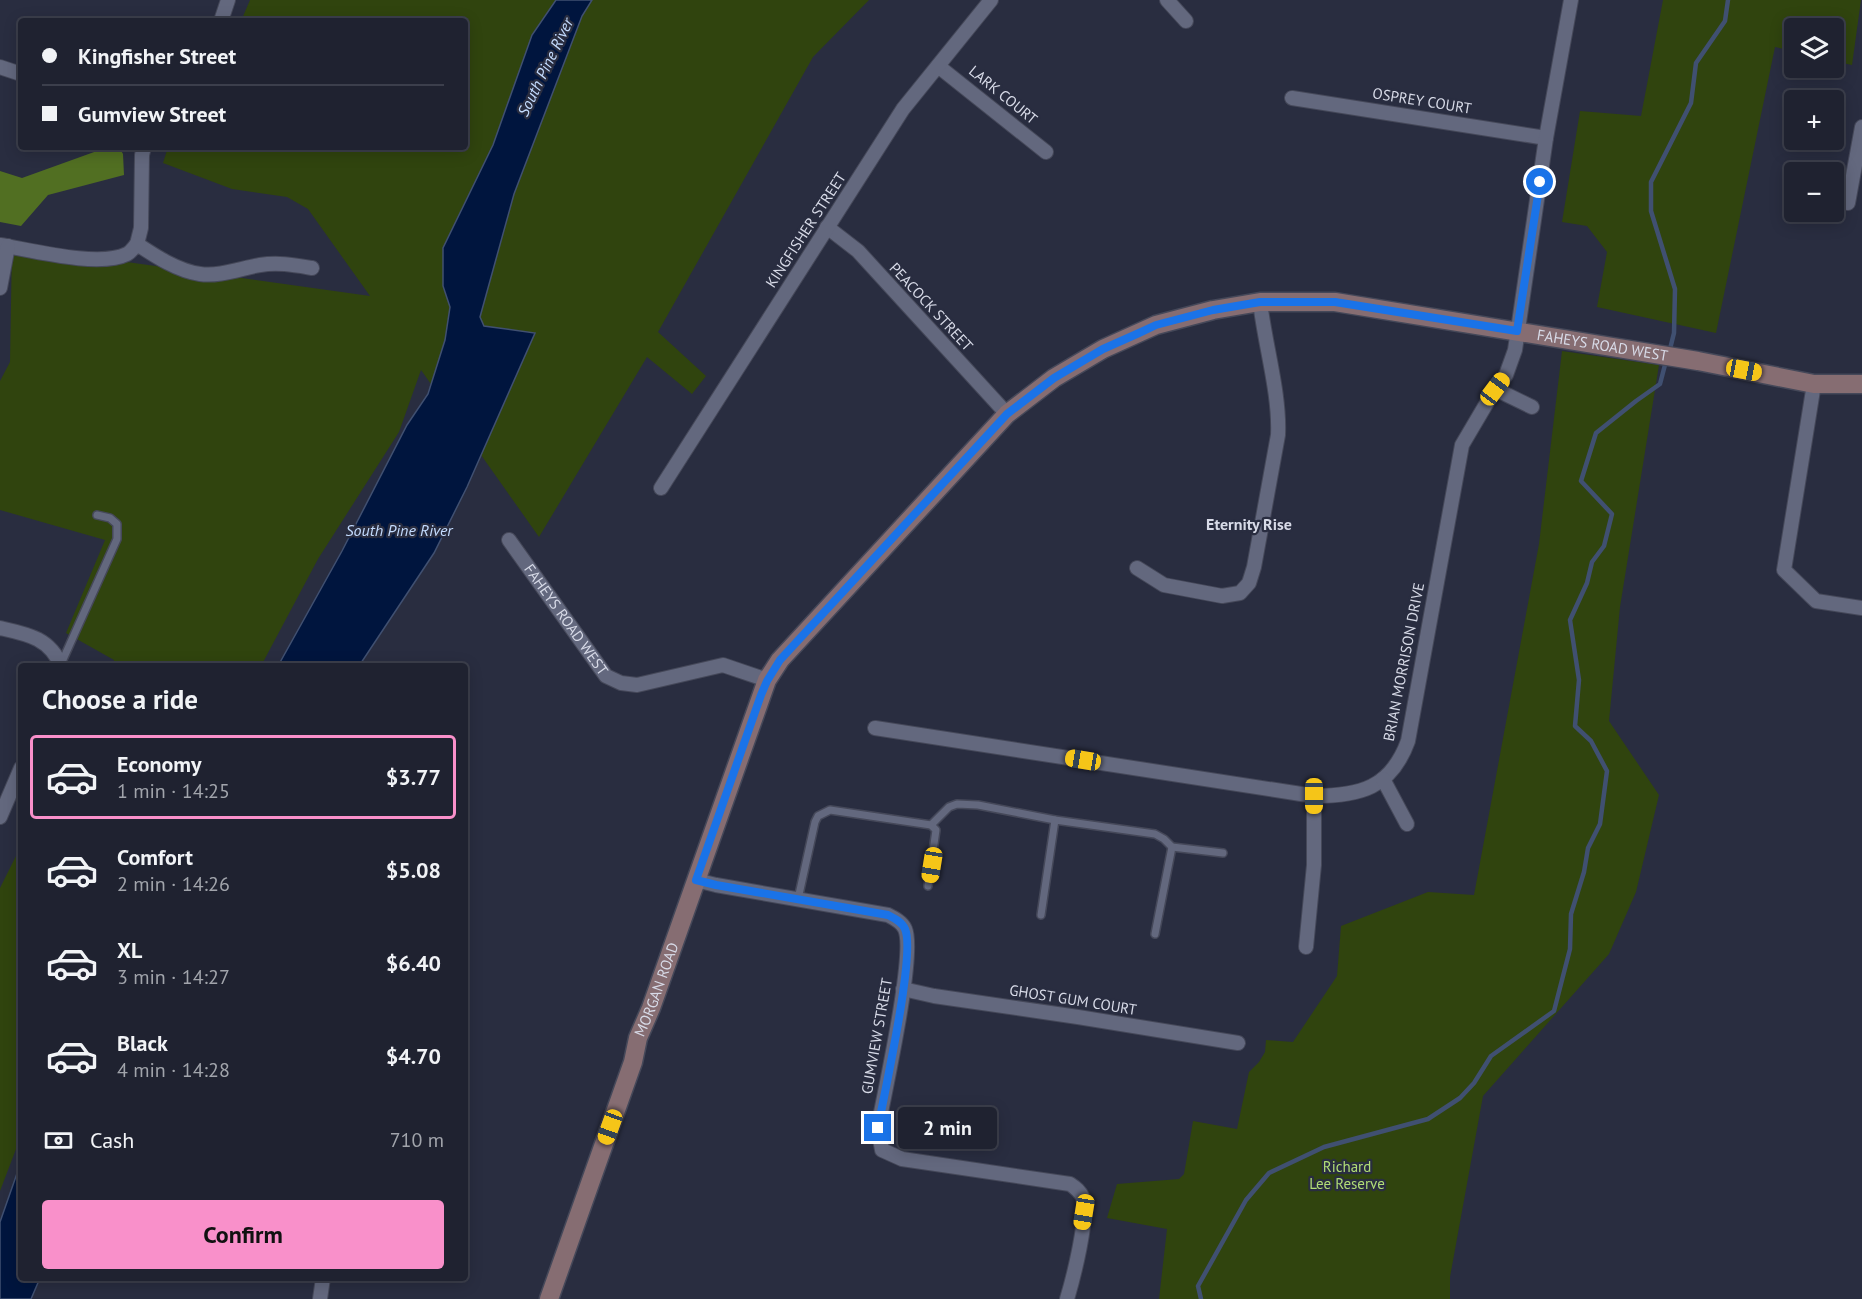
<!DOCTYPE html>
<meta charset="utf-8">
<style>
body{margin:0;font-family:"PT Sans",sans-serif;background:#272a38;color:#f1f3f6;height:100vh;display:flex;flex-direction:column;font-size:22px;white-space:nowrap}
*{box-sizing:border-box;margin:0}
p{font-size:20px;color:#a1a4ab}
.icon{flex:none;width:33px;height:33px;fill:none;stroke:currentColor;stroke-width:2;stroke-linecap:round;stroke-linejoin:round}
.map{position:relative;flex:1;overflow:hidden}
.side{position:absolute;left:18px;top:663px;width:450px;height:618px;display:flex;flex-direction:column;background:#1f2230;border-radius:6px;box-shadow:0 3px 15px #0003,0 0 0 2px #3c3f4c}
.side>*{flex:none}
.hud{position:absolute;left:18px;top:18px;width:450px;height:132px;border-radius:6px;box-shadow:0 3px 15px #0003,0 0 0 2px #3c3f4c;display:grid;align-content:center;height:132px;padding:0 24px;background:#1f2230}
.buttons{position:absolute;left:1784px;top:18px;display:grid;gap:12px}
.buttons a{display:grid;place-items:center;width:60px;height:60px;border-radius:6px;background:#1f2230;box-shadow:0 3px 15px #0003,0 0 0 2px #3c3f4c;font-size:30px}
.end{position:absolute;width:27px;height:27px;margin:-14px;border:8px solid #1a73e8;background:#fff;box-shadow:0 0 0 3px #fff}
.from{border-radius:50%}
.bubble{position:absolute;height:42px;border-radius:6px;background:#1f2230;box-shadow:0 3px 15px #0003,0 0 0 2px #3c3f4c;font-size:20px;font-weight:700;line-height:42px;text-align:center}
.car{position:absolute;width:18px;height:36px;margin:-18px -9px;border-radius:8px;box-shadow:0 0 4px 2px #0007;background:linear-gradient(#f5c518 24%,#345 0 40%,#f5c518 0 76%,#345 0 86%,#f5c518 0)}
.hud b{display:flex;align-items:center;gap:21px;height:57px;font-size:22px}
.hud b+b{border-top:2px solid #3c3f4c}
.hud i{width:15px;height:15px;background:#f1f3f6}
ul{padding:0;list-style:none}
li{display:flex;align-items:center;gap:18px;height:84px;margin:0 12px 9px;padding:0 12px;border:3px solid transparent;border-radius:6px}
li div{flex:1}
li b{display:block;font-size:22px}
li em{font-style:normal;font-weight:700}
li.active{border-color:#f990ca}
li>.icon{width:54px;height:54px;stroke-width:1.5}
h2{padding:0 24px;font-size:27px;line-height:72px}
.pay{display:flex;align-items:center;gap:15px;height:66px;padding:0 24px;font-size:22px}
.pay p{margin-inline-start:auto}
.action{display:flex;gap:12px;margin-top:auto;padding:12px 24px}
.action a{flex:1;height:69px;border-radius:6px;background:#f990ca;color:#111;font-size:24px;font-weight:700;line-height:69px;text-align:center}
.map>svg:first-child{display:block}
.green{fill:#30440e}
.forest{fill:#516f22}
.water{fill:#00153e;stroke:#405071;stroke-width:1.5}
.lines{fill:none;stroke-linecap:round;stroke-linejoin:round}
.stream{stroke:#405071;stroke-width:4.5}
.lane-casing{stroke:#454859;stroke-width:10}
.street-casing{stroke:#454859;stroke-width:16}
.secondary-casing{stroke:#454859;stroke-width:21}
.lane{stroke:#63687e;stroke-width:7}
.street{stroke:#63687e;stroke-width:14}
.secondary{stroke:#866d72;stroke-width:18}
.route{stroke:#1a73e8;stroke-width:8}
.labels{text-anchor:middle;stroke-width:4.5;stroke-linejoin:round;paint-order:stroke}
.street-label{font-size:15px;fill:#d7dae7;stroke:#292d40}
.park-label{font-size:15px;fill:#b1dd76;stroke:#292d40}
.water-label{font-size:16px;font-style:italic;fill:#c3dbfe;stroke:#292d40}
.neighbourhood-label{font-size:16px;font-weight:bold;fill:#d7dae7;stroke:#292d40}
</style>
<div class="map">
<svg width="1862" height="1299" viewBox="0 0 1862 1299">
<rect width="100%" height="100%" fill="#292d40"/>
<!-- green -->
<g class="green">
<polygon points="250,0 869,0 813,57 658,332 706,376 692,394 647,357 539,537 421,370 399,432 318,559 261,666 112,666 114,660 66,633 105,540 0,510 0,381 10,362 12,246 370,296 308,209 287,197 232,189 163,163 168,147 465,147 465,21 241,21"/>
<polygon points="1663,0 1861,0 1852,65 1833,61 1833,28 1794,28 1794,51 1775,47 1716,333 1597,307 1607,252 1587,226 1562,222 1580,111 1641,116"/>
<polygon points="1562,351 1659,365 1620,607 1609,721 1659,795 1636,892 1609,954 1483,1096 1450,1277 1450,1299 1159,1299 1167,1229 1107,1218 1117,1184 1179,1179 1184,1174 1193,1121 1237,1129 1249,1072 1259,1062 1265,1052 1266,1040 1293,1042 1337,976 1341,926 1428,892 1474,895 1539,544"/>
<polygon points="21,846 21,1136 0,1191 0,888"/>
</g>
<!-- forest -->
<polygon class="forest" points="108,147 119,147 123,154 124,175 48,195 21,226 0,222 0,171 22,178"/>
<!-- water -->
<g class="water">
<polygon points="556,0 592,0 582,16 514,194 480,317 484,326 535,333 467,487 434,553 359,666 278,666 342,551 407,425 428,394 445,340 450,307 443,286 443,248 493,145 532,35"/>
<polygon points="21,1162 21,1278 40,1278 31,1299 0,1299 0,1222"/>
</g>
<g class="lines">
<!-- stream -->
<g class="stream">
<polyline points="1669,353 1674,333 1675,289 1651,211 1651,182 1691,103 1696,63 1725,21 1728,0"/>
<polyline points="1201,1299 1198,1286 1246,1200 1269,1173 1324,1147 1428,1119 1460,1098 1474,1083 1491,1056 1554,1011 1570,949 1571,914 1584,872 1588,848 1600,824 1607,771 1591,741 1575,726 1579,680 1570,620 1587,583 1592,562 1604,546 1612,514 1581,481 1596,433 1636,401 1660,384 1666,361"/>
</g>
<defs>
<g id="lane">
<polyline points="61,664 117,539 117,524 110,518 97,515"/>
<polyline points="931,825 949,807 957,804 978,805 1055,820 1155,834 1164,839 1172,847 1223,853"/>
<polyline points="798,899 815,822 818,816 830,810 931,825 936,830 928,886"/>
<polyline points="1041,915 1055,820"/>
<polyline points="1155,934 1172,847"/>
</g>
<g id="street">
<polyline points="1167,0 1186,21"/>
<polyline points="221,21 228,0"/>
<polyline points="938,66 1046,152"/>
<polyline points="0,67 21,74"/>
<polyline points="1292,98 1546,138"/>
<polyline points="1848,203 1862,127"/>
<polyline points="827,227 858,251 1007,414"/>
<polyline points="137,244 141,228 142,155 144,147"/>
<path d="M 0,245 C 31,250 99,268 127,254 C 131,252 134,247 137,244 C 155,256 178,271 200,274 C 219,277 242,268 260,265 C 278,262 294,265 312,268"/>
<polyline points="0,288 8,246"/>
<polyline points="1814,384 1784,570 1816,601 1862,608"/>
<polyline points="1495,389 1532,407"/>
<polyline points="661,488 903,109 991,0"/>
<path id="s1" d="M 509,540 L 606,676 L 621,683 L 637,685 L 723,665 L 767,680"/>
<path d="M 1137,568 L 1164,585 L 1222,596 L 1240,593 L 1249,583 L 1254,567 L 1278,435 C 1280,394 1265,345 1260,302"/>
<path d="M 0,628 C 27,634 50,638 61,666"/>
<path d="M 875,728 L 1314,796 C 1360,796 1391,788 1408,741 L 1462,445 L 1495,389 L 1506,375 L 1515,350 L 1546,138 L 1571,0"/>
<polyline points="1383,779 1407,824"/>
<polyline points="0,817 21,768"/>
<path d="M 696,880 L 716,885 L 888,915 C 894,918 902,922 905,929 C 916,953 884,1094 878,1128 L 882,1150 L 902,1159 L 1070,1184 C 1076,1188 1080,1191 1083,1198 C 1089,1217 1073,1279 1067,1299"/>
<polyline points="1306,947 1314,865 1314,796"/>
<polyline points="903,989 934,996 1078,1017 1238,1043"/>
<polyline points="320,1299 323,1278"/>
</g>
<g id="secondary">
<path id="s2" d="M 549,1299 L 633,1062 L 638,1038 L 651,1008 L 767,680 L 780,660 L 1007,414 L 1054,378 L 1103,349 L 1156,325 L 1213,310 L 1260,302 L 1335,302 L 1698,361 L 1814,384 L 1862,384"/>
</g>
</defs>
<!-- lane casing -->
<use href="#lane" class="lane-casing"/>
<!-- street casing -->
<use href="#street" class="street-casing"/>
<!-- secondary casing -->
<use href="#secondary" class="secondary-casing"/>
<!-- lane -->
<use href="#lane" class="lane"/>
<!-- street -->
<use href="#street" class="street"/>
<!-- secondary -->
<use href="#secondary" class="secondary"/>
</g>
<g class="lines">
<!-- route -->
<path class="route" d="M 878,1128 C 884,1094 916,953 905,929 C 902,922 894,918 888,915 L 716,885 L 696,880 L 761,695 L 767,681 L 780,660 L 1007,414 L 1054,378 L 1103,349 L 1139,333 L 1156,325 L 1213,310 L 1260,302 L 1335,302 L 1517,331 L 1540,182"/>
</g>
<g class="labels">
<!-- street labels -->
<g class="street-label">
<text transform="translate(1003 95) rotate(39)" y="5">LARK COURT</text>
<text transform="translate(1422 101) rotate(9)" y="5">OSPREY COURT</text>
<text transform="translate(806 230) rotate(-57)" y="5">KINGFISHER STREET</text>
<text transform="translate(931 307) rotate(47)" y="5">PEACOCK STREET</text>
<text dy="5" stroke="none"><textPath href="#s2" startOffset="1642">FAHEYS ROAD WEST</textPath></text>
<text dy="5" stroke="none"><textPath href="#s1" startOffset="98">FAHEYS ROAD WEST</textPath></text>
<text transform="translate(1404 662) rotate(-79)" y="5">BRIAN MORRISON DRIVE</text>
<text dy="5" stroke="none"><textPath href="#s2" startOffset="328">MORGAN ROAD</textPath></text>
<text transform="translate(1073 1000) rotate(9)" y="5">GHOST GUM COURT</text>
<text transform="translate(877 1036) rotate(-80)" y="5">GUMVIEW STREET</text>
</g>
<!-- park labels -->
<g class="park-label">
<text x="1347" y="1172">Richard<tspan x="1347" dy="17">Lee Reserve</tspan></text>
</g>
<!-- water labels -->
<g class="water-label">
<text transform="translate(545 67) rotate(-64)" y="6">South Pine River</text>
<text x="399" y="536">South Pine River</text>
</g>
<!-- neighbourhood labels -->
<g class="neighbourhood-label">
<text x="1249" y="530">Eternity Rise</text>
</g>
</g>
</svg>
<div class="buttons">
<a><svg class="icon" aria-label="layers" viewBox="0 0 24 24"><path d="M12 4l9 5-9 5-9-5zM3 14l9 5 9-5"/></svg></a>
<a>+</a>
<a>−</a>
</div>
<i class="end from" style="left:1540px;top:182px"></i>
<i class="end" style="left:878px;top:1128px"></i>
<div class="bubble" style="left:898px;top:1107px;width:99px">2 min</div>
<i class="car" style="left:1744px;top:370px;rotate:101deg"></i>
<i class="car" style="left:1495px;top:389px;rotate:37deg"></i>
<i class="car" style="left:1083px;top:760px;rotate:279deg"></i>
<i class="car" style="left:1314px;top:796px;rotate:180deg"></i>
<i class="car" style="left:932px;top:865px;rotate:189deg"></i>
<i class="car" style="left:610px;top:1127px;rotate:200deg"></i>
<i class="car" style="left:1084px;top:1212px;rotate:189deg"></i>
<div class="hud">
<b><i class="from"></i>Kingfisher Street</b>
<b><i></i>Gumview Street</b>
</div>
<section class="side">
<h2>Choose a ride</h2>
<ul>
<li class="active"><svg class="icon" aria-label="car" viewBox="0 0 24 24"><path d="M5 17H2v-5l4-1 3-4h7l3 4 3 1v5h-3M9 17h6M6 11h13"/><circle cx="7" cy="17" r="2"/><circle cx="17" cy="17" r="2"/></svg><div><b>Economy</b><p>1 min · 14:25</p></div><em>$3.77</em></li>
<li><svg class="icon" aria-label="car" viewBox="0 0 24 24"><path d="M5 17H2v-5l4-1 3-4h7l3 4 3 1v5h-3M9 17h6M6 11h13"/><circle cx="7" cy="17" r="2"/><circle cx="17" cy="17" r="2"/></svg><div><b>Comfort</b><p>2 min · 14:26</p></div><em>$5.08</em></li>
<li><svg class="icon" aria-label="car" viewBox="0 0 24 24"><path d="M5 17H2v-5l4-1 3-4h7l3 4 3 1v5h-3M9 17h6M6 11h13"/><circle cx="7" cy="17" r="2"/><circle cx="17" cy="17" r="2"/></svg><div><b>XL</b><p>3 min · 14:27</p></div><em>$6.40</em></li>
<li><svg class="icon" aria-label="car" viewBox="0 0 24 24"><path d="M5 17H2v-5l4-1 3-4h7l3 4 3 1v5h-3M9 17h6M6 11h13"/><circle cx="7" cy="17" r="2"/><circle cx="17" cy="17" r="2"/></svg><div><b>Black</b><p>4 min · 14:28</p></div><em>$4.70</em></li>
</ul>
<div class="pay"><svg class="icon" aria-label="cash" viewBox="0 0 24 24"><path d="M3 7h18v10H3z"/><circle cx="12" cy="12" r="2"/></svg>Cash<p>710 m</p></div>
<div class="action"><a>Confirm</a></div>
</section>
</div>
